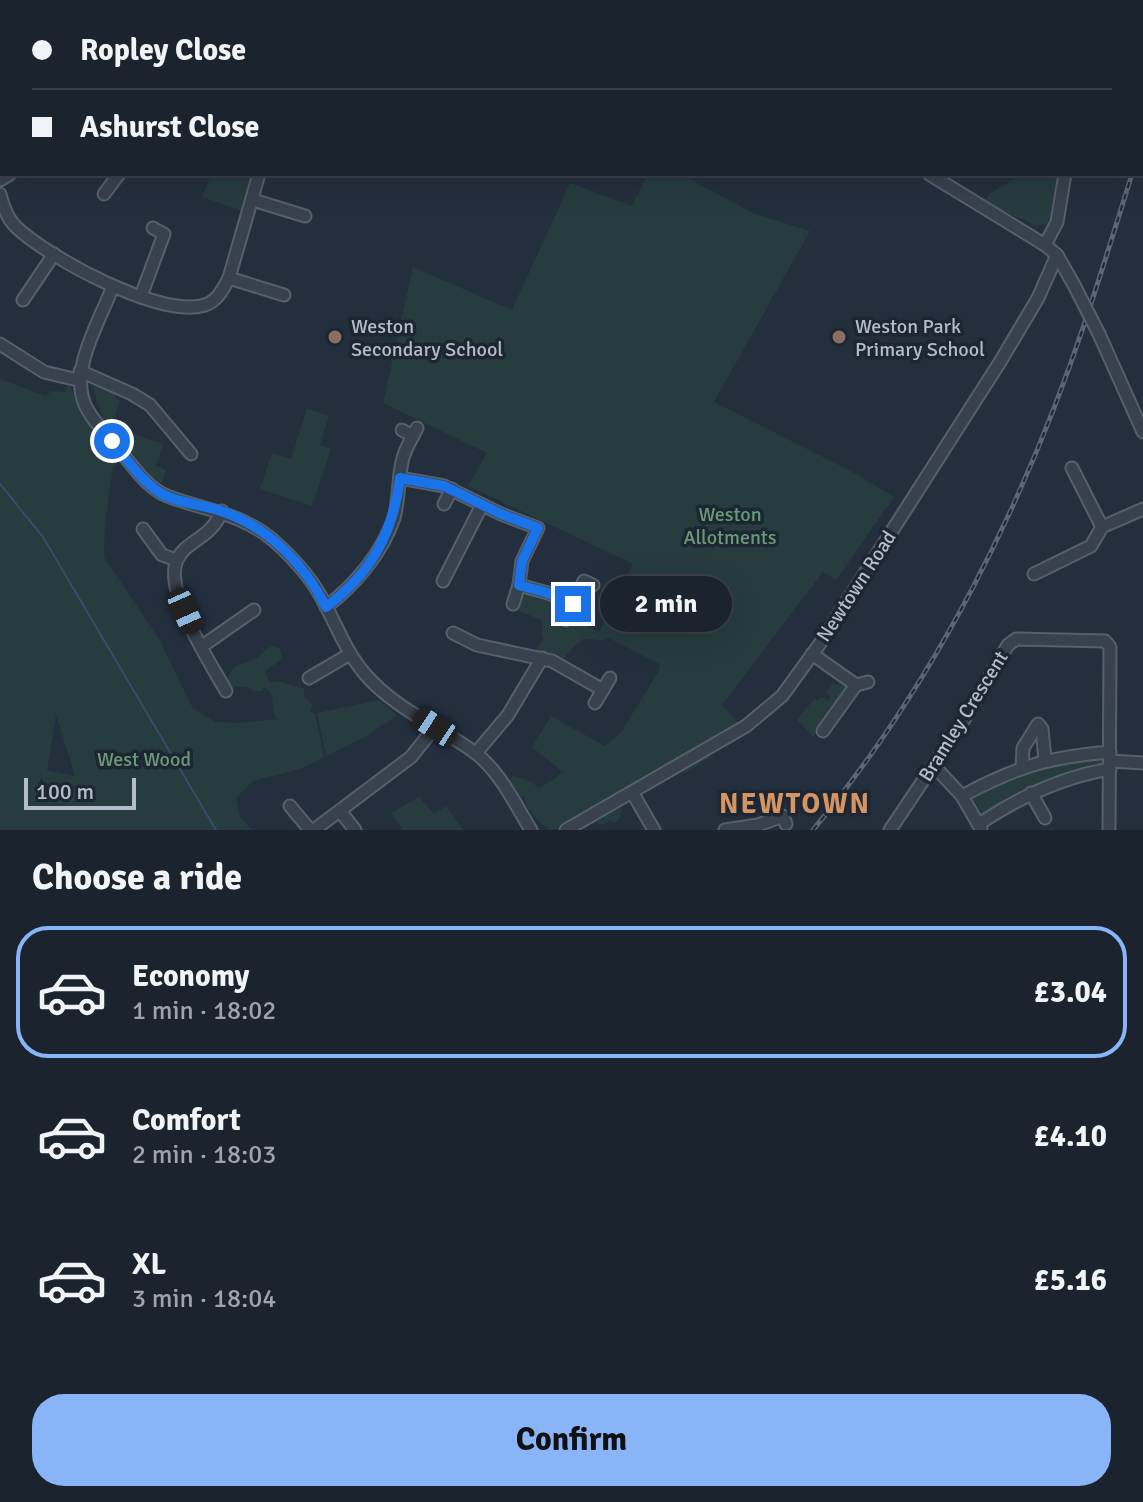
<!DOCTYPE html>
<meta charset="utf-8">
<style>
body{margin:0;font-family:Signika,sans-serif;background:#282f3a;color:#f1f3f6;height:100vh;display:flex;flex-direction:column;font-size:30px;white-space:nowrap}
*{box-sizing:border-box;margin:0}
p{font-size:26px;color:#a0a4aa}
.icon{flex:none;width:44px;height:44px;fill:none;stroke:currentColor;stroke-width:2;stroke-linecap:round;stroke-linejoin:round}
.map{position:relative;height:830px;overflow:hidden}
.details{display:flex;flex-direction:column;background:#1b232e;flex:1}
.details>*{flex:none}
.top-card{position:absolute;left:0px;top:0px;width:1144px;height:176px;box-shadow:0 8px 32px #0002,0 0 0 2px #39404a;display:grid;align-content:center;height:176px;padding:0 32px;background:#1b232e}
.scale{position:absolute;left:24px;bottom:20px;width:112px;box-sizing:border-box;padding-left:8px;border:4px solid #b4bcc9;border-top:0;font-size:22px;line-height:28px;white-space:nowrap;color:#b4bcc9;-webkit-text-stroke:6px #1d2633;paint-order:stroke}
.end{position:absolute;width:36px;height:36px;margin:-18px;border:10px solid #1a73e8;background:#fff;box-shadow:0 0 0 4px #fff}
.from{border-radius:50%}
.bubble{position:absolute;height:56px;border-radius:28px;background:#1b232e;box-shadow:0 8px 32px #0002,0 0 0 2px #39404a;font-size:26px;font-weight:800;line-height:56px;text-align:center}
.car{position:absolute;width:24px;height:48px;margin:-24px -12px;border-radius:10px;box-shadow:0 0 6px 2px #0007;background:linear-gradient(#222 24%,#8ab4d8 0 40%,#222 0 76%,#8ab4d8 0 86%,#222 0)}
.top-card b{display:flex;align-items:center;gap:28px;height:76px;font-size:30px}
.top-card b+b{border-top:2px solid #39404a}
.top-card i{width:20px;height:20px;background:#f1f3f6}
ul{padding:0;list-style:none}
li{display:flex;align-items:center;gap:24px;height:132px;margin:0 16px 12px;padding:0 16px;border:4px solid transparent;border-radius:32px}
li div{flex:1}
li b{display:block;font-size:30px}
li em{font-style:normal;font-weight:800}
li.on{border-color:#8ab4f8}
li>.icon{width:72px;height:72px;stroke-width:1.5}
h2{padding:0 32px;font-size:36px;line-height:96px}
.cta{display:flex;gap:16px;margin-top:auto;padding:16px 32px}
.cta a{flex:1;height:92px;border-radius:32px;background:#8ab4f8;color:#111;font-size:32px;font-weight:800;line-height:92px;text-align:center}
.map>svg:first-child{display:block}
.green{fill:#263c3f;fill-rule:evenodd}
.lines{fill:none;stroke-linecap:round;stroke-linejoin:round}
.stream{stroke:#394c67;stroke-width:2}
.minor-casing{stroke:#565f6c;stroke-width:15}
.minor{stroke:#38414e;stroke-width:11}
.rail-casing{stroke:#5a6575;stroke-width:5}
.rail{stroke:#1d2633;stroke-width:2;stroke-dasharray:6;stroke-linecap:butt}
.minor-bridge-casing{stroke:#565f6c;stroke-width:15;stroke-linecap:butt}
.minor-bridge{stroke:#38414e;stroke-width:11}
.route{stroke:#1a73e8;stroke-width:10}
.education-dot{fill:#8d6e63;stroke:#1d2633;stroke-width:3}
.labels{text-anchor:middle;stroke-width:7;stroke-linejoin:round;paint-order:stroke}
.poi-label{font-size:20px;fill:#b4bcc9;stroke:#1d2633;text-anchor:start}
.park-label{font-size:20px;fill:#6b9a76;stroke:#1d2633}
.street-label{font-size:20px;fill:#b4bcc9;stroke:#1d2633}
.district-label{font-size:28px;font-weight:bold;letter-spacing:2px;fill:#d59563;stroke:#1d2633}
</style>
<div class="map">
<svg width="1143" height="830" viewBox="0 0 1143 830">
<rect width="100%" height="100%" fill="#242f3e"/>
<!-- green -->
<g class="green">
<polygon points="211,174 251,174 242,211 202,197"/>
<path d="M 648,174 L 680,174 L 755,214 L 810,231 L 714,402 L 851,471 L 894,497 L 836,580 L 823,572 L 722,705 L 743,728 L 707,749 L 711,757 L 683,774 L 678,766 L 611,803 L 622,809 L 620,818 L 614,823 L 611,820 L 602,825 L 597,823 L 591,814 L 557,829 L 549,829 C 538,821 524,810 525,795 L 519,799 L 508,782 L 513,775 L 531,782 L 539,788 L 556,778 L 562,771 L 532,747 L 551,716 L 605,746 L 620,734 L 660,669 L 659,664 L 609,638 C 600,642 598,639 589,639 C 578,638 569,652 563,660 L 535,651 L 544,638 L 541,632 L 543,621 L 515,609 L 522,590 L 559,601 L 559,618 L 582,624 L 599,632 L 633,564 L 468,486 L 487,453 L 383,403 L 413,267 L 512,310 L 570,183 L 632,206 Z"/>
<path d="M 1023,174 L 1060,174 L 1055,204 L 1047,224 L 1035,226 C 1019,215 1000,214 984,202 L 989,194 Z"/>
<path d="M 0,379 L 46,396 L 51,391 L 66,392 L 68,384 L 70,385 L 81,414 L 120,461 L 113,467 L 105,525 L 104,557 L 159,639 L 193,709 L 216,722 L 238,723 L 277,719 C 269,708 278,695 264,687 L 262,691 L 253,691 L 248,687 L 233,687 L 227,681 C 233,660 245,666 258,657 C 265,652 265,648 274,646 L 280,649 L 282,659 L 265,671 L 270,682 L 278,681 L 304,689 L 304,696 L 313,706 L 310,711 L 315,714 L 324,757 L 300,769 L 253,781 L 236,798 L 240,816 L 251,830 L 0,830 ZM 56,715 L 75,776 L 47,770 Z"/>
<polygon points="95,384 116,393 115,398 120,400 113,422 123,426 120,434 124,447 103,420 93,387"/>
<polygon points="307,408 329,416 320,445 331,449 312,506 260,489 272,453 291,459"/>
<path d="M 124,431 L 163,444 L 156,466 L 166,470 L 162,483 C 144,475 129,454 123,436 Z"/>
<polygon points="841,681 849,687 813,737 797,720 814,699 817,701 821,697 828,701 831,696 827,693 832,683 838,685"/>
<polygon points="379,700 397,715 367,736 326,756 317,713"/>
<polygon points="1106,758 1106,766 984,817 971,795 1049,762"/>
<polygon points="419,797 434,814 446,806 463,830 403,830 391,813"/>
</g>
<g class="lines">
<!-- stream -->
<polyline class="stream" points="0,484 43,537 216,830"/>
<defs>
<g id="minor">
<polyline points="205,0 206,2"/>
<polyline points="230,0 235,2"/>
<polyline points="504,0 505,2"/>
<polyline points="629,0 632,2"/>
<polyline points="172,2 173,0"/>
<polyline points="271,2 272,0"/>
<polyline points="342,2 342,0"/>
<polyline points="0,12 2,8"/>
<polyline points="1142,38 1143,38"/>
<polyline points="0,72 2,74"/>
<polyline points="929,174 1045,245 1057,255 1074,285"/>
<polyline points="0,180 10,174"/>
<path d="M 0,194 C 3,207 7,218 16,227 C 49,258 161,319 205,305 C 218,300 223,289 229,278 L 259,174"/>
<polyline points="104,194 119,174"/>
<polyline points="253,200 305,216"/>
<polyline points="1045,245 1057,222 1065,174"/>
<polyline points="229,278 284,295"/>
<path d="M 113,286 C 100,321 68,371 86,407 C 94,423 108,436 119,450 C 133,466 147,488 167,496 C 204,510 241,513 273,540 C 291,556 308,574 320,595 C 335,621 345,651 365,674 C 394,708 438,726 474,752 C 499,770 515,804 531,830"/>
<polyline points="141,296 164,234 153,228"/>
<polyline points="23,300 54,254"/>
<polyline points="1099,334 1143,432"/>
<polyline points="0,344 44,372 78,380"/>
<polyline points="80,371 132,394 150,405 191,454"/>
<polyline points="402,430 413,436"/>
<polyline points="1072,468 1102,527"/>
<polyline points="400,478 444,486 501,514 538,528 522,561 519,585 548,593 573,604 584,581 593,585"/>
<polyline points="444,504 452,489"/>
<path d="M 222,511 C 211,539 186,540 177,560 C 163,591 211,664 226,691"/>
<polyline points="143,529 162,555 177,560"/>
<polyline points="1034,574 1091,546 1102,527 1143,509"/>
<polyline points="443,581 482,505"/>
<polyline points="513,604 519,585"/>
<path d="M 326,607 C 355,585 382,553 394,518 C 399,500 398,480 402,462 C 404,450 412,438 417,428"/>
<polyline points="566,620 573,604"/>
<polyline points="453,633 477,645 552,661 603,690"/>
<polyline points="201,647 254,610"/>
<polyline points="812,654 856,685 823,731"/>
<polyline points="309,678 350,654"/>
<polyline points="856,685 868,682"/>
<polyline points="595,703 610,678"/>
<polyline points="476,753 508,715 542,658"/>
<polyline points="1110,761 1143,763"/>
<polyline points="934,766 962,796 981,829"/>
<polyline points="1022,767 1023,748 1038,724 1042,729 1045,760"/>
<polyline points="632,792 654,830"/>
<polyline points="1031,793 1045,818"/>
<path d="M 962,796 C 1016,767 1048,757 1110,752"/>
<polyline points="290,806 310,830"/>
<polyline points="340,811 355,830"/>
<path d="M 979,824 C 1019,797 1062,777 1110,769"/>
<polyline points="314,830 411,757 435,727"/>
<polyline points="566,830 746,726 782,696 819,645 1000,362 1038,298 1057,255"/>
<polyline points="725,830 758,825 783,816 786,824"/>
<polyline points="890,830 965,718 1008,645 1016,639 1105,641 1110,647 1109,830"/>
</g>
</defs>
<!-- minor casing -->
<use href="#minor" class="minor-casing"/>
<!-- minor -->
<use href="#minor" class="minor"/>
<defs>
<g id="rail">
<polyline points="1142,143 1143,140"/>
<path d="M 813,830 C 936,682 1026,500 1086,319 C 1102,271 1117,222 1132,174"/>
</g>
</defs>
<!-- rail casing -->
<use href="#rail" class="rail-casing"/>
<!-- rail -->
<use href="#rail" class="rail"/>
<defs>
<polyline id="minor-bridge" points="1074,285 1099,334"/>
</defs>
<!-- minor-bridge casing -->
<use href="#minor-bridge" class="minor-bridge-casing"/>
<!-- minor-bridge -->
<use href="#minor-bridge" class="minor-bridge"/>
</g>
<g class="lines">
<!-- route -->
<path class="route" d="M 112,441 C 127,459 143,484 164,495 C 182,504 205,505 224,512 C 269,528 305,565 326,607 C 371,573 393,534 400,478 L 444,486 L 501,514 L 538,528 L 522,561 L 519,585 L 548,593 L 573,604"/>
</g>
<!-- markers -->
<g class="education-dot">
<circle cx="335" cy="337" r="8"/>
<circle cx="839" cy="337" r="8"/>
</g>
<g class="labels">
<!-- poi labels -->
<g class="poi-label">
<text x="351" y="333">Weston<tspan x="351" dy="23">Secondary School</tspan></text>
<text x="855" y="333">Weston Park<tspan x="855" dy="23">Primary School</tspan></text>
</g>
<!-- park labels -->
<g class="park-label">
<text x="730" y="521">Weston<tspan x="730" dy="23">Allotments</tspan></text>
<text x="144" y="766">West Wood</text>
</g>
<!-- street labels -->
<g class="street-label">
<text transform="translate(856 586) rotate(-57)" y="7">Newtown Road</text>
<text transform="translate(963 716) rotate(-58)" y="7">Bramley Crescent</text>
</g>
<!-- district labels -->
<g class="district-label">
<text x="795" y="813">NEWTOWN</text>
</g>
</g>
</svg>
<div class="scale">100 m</div>
<i class="end from" style="left:112px;top:441px"></i>
<i class="end" style="left:573px;top:604px"></i>
<div class="bubble" style="left:600px;top:576px;width:132px">2 min</div>
<i class="car" style="left:185px;top:611px;rotate:156deg"></i>
<i class="car" style="left:435px;top:727px;rotate:303deg"></i>
<div class="top-card">
<b><i class="from"></i>Ropley Close</b>
<b><i></i>Ashurst Close</b>
</div>
</div>
<section class="details">
<h2>Choose a ride</h2>
<ul>
<li class="on"><svg class="icon" aria-label="car" viewBox="0 0 24 24"><path d="M5 17H2v-5l4-1 3-4h7l3 4 3 1v5h-3M9 17h6M6 11h13"/><circle cx="7" cy="17" r="2"/><circle cx="17" cy="17" r="2"/></svg><div><b>Economy</b><p>1 min · 18:02</p></div><em>£3.04</em></li>
<li><svg class="icon" aria-label="car" viewBox="0 0 24 24"><path d="M5 17H2v-5l4-1 3-4h7l3 4 3 1v5h-3M9 17h6M6 11h13"/><circle cx="7" cy="17" r="2"/><circle cx="17" cy="17" r="2"/></svg><div><b>Comfort</b><p>2 min · 18:03</p></div><em>£4.10</em></li>
<li><svg class="icon" aria-label="car" viewBox="0 0 24 24"><path d="M5 17H2v-5l4-1 3-4h7l3 4 3 1v5h-3M9 17h6M6 11h13"/><circle cx="7" cy="17" r="2"/><circle cx="17" cy="17" r="2"/></svg><div><b>XL</b><p>3 min · 18:04</p></div><em>£5.16</em></li>
</ul>
<div class="cta"><a>Confirm</a></div>
</section>
